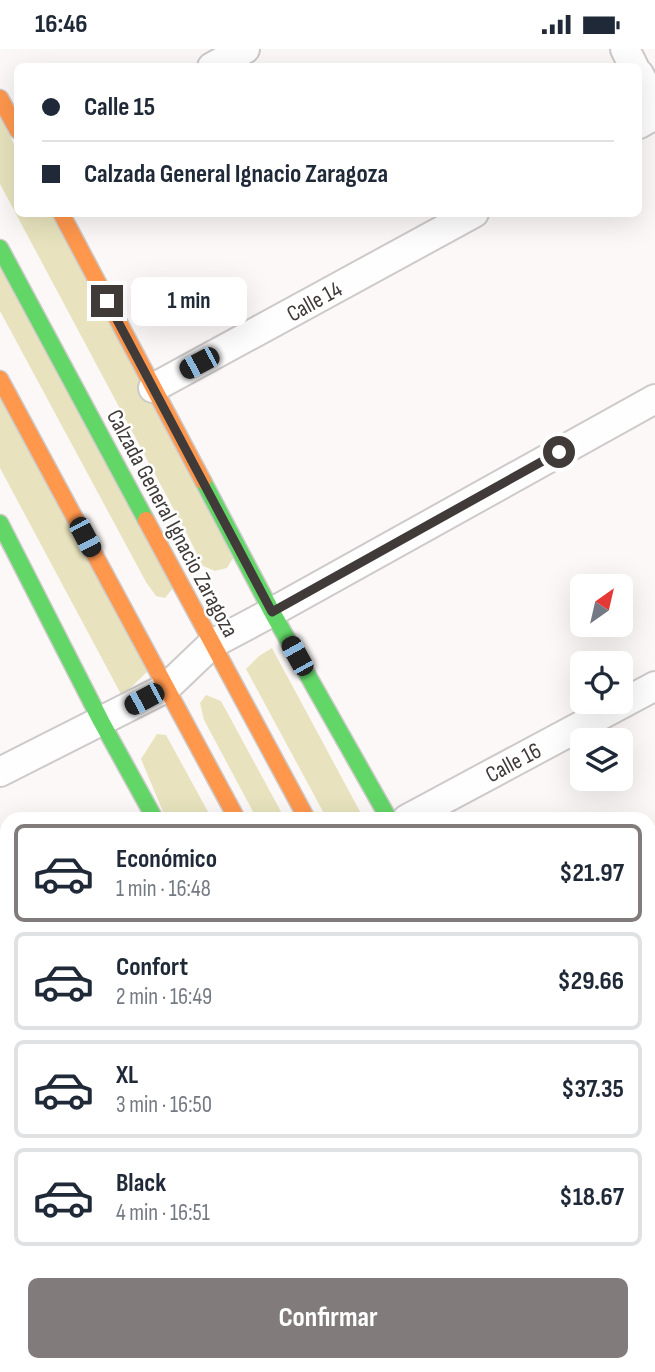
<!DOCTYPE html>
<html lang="es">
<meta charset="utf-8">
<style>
body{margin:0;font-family:"Sofia Sans Condensed",sans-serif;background:#f6f6f7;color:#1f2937;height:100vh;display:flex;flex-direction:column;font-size:26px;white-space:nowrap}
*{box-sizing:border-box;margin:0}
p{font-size:23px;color:#747a83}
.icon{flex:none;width:38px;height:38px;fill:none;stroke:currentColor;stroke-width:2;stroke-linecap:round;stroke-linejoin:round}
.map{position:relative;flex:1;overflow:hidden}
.drawer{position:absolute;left:0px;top:763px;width:656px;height:560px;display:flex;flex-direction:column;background:#fff;border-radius:21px 21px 0 0;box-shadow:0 7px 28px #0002}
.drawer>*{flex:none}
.banner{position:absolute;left:14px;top:14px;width:628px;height:154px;border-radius:10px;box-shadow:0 7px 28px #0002;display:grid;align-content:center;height:154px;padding:0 28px;background:#fff}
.needle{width:46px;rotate:34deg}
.buttons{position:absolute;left:570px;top:525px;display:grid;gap:14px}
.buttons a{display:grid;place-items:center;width:63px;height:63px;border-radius:10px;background:#fff;box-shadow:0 7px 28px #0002;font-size:35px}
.end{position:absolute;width:32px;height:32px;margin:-16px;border:9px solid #403a38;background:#fff;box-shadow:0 0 0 4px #fff}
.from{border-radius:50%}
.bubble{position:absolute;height:49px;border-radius:10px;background:#fff;box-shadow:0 7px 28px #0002;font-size:23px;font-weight:700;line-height:49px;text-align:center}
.car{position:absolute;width:21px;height:42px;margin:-21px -10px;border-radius:9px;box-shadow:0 0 5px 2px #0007;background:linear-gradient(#222 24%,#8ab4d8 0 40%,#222 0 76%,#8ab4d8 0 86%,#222 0)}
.banner b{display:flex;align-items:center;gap:24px;height:66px;font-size:26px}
.banner b+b{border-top:2px solid #e0e1e3}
.banner i{width:18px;height:18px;background:#1f2937}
ul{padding:12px 0 0;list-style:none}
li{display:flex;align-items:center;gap:21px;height:98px;margin:0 14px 10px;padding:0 14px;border:4px solid #e0e1e3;border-radius:10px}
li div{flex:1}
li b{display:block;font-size:26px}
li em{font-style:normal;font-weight:700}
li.on{border-color:#817c7b}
li>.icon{width:63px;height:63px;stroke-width:1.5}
.primary-button{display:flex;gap:14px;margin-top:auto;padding:14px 28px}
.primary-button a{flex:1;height:80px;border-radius:10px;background:#817c7b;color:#fff;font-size:28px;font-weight:700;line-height:80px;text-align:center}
.status{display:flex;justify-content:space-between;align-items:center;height:49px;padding:0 35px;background:#fff;direction:ltr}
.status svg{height:19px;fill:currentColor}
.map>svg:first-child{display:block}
.green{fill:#e8e3be}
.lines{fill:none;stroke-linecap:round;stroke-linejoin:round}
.street-casing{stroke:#cecac9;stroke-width:32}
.fast-casing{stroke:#cecac9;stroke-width:19}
.slow-casing{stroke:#cecac9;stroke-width:19}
.jam-casing{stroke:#cecac9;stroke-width:19}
.path{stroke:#dcdad9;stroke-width:4.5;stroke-dasharray:5 3.5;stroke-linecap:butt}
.street{stroke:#fefefe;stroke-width:28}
.fast{stroke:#63d668;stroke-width:16}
.slow{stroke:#ff974d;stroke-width:16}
.jam{stroke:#b3261e;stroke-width:16}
.route{stroke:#403a38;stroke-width:9}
.labels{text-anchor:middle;stroke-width:5;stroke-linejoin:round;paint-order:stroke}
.street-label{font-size:23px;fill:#403a38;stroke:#fff}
</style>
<div class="status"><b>16:46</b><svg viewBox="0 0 49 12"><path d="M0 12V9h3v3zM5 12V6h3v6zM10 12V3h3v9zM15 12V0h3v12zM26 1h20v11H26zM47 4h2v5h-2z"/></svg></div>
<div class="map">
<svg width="655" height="1323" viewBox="0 0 655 1323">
<rect width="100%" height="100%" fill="#fbf8f7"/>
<!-- green -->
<g class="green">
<polygon points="0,68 17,101 18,164 52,165 233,509 227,519 215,522 203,517 188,487 0,135"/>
<polygon points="0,211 173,539 165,549 156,547 146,533 0,262"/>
<polygon points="0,331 148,622 122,647 0,419"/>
<polygon points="272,599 364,770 327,770 246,620 259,607"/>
<polygon points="206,646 221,652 285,770 257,770 204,671 200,654"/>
<polygon points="157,685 166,686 212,770 166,770 141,710"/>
<polygon points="0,1069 7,1082 7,1145 0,1149"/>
</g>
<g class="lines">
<defs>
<g id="street">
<polyline points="625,0 634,18"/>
<polyline points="212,18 245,0"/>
<polyline points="639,25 655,55"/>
<polyline points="639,75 655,66"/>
<polyline points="153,339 474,164"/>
<polyline points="0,723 166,639 212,595 272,563 655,350"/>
<polyline points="407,770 655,637"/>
<polyline points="0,891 7,904"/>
<polyline points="649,927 655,924"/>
<polyline points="1,998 7,995"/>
<polyline points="649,1210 655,1207"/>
<polyline points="0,1232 7,1245"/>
<polyline points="44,1316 47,1323"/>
<polyline points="229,1316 233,1323"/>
</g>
<g id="fast">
<polyline points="0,199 146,471"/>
<polyline points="203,432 272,563 389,770"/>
<polyline points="0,474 101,672 155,770"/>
<polyline points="448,1316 452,1323"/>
<polyline points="531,1316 535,1323"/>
</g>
<g id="slow">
<polyline points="0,49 18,82"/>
<polyline points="61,164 203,432"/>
<polyline points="0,330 237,770"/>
<polyline points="146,471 307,770"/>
<polyline points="649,1246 655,1256"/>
</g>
<polyline id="jam" points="601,1316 605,1323"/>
</defs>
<!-- street casing -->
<use href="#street" class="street-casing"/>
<!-- fast casing -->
<use href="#fast" class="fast-casing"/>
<!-- slow casing -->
<use href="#slow" class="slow-casing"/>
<!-- jam casing -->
<use href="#jam" class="jam-casing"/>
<!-- path -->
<g class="path">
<polyline points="0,1057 7,1070"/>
<polyline points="0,1160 7,1156"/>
</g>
<!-- street -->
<use href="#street" class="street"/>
<!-- fast -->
<use href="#fast" class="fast"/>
<!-- slow -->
<use href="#slow" class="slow"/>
<!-- jam -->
<use href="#jam" class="jam"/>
</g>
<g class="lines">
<!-- route -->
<polyline class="route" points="107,252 272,563 559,403"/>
</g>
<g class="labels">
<!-- street labels -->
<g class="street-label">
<text transform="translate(314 252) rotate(-29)" y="8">Calle 14</text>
<text transform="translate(173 474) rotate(62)" y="8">Calzada General Ignacio Zaragoza</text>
<text transform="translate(513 713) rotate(-28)" y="8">Calle 16</text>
</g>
</g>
</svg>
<div class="buttons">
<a><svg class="needle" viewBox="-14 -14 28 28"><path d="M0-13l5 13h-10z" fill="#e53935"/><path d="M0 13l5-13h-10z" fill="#747a83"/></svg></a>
<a><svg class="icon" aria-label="locate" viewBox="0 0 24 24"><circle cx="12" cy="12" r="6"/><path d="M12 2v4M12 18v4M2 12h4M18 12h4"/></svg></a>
<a><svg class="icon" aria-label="layers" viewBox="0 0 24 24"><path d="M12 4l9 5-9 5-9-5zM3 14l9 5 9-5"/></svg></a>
</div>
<i class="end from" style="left:559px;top:403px"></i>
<i class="end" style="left:107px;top:252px"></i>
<div class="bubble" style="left:131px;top:228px;width:116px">1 min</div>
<i class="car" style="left:199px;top:314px;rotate:242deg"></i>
<i class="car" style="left:85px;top:488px;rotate:152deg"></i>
<i class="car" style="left:297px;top:607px;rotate:331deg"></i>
<i class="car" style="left:144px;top:650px;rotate:242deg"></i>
<div class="banner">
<b><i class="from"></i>Calle 15</b>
<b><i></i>Calzada General Ignacio Zaragoza</b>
</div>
<section class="drawer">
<ul>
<li class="on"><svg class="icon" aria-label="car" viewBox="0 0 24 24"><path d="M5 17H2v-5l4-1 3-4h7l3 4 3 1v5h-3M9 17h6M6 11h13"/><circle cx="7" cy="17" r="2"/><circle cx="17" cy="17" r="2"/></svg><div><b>Económico</b><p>1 min · 16:48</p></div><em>$21.97</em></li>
<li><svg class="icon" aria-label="car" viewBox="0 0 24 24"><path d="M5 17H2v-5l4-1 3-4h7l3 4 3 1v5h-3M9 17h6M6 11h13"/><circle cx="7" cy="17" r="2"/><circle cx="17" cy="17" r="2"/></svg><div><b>Confort</b><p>2 min · 16:49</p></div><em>$29.66</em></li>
<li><svg class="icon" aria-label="car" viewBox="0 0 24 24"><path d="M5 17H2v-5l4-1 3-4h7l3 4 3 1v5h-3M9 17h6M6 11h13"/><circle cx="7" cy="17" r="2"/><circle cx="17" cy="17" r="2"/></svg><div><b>XL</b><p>3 min · 16:50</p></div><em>$37.35</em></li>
<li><svg class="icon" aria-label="car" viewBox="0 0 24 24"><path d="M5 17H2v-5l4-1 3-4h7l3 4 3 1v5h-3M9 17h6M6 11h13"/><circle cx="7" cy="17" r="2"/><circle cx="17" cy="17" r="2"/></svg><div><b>Black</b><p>4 min · 16:51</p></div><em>$18.67</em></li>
</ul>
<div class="primary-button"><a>Confirmar</a></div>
</section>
</div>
